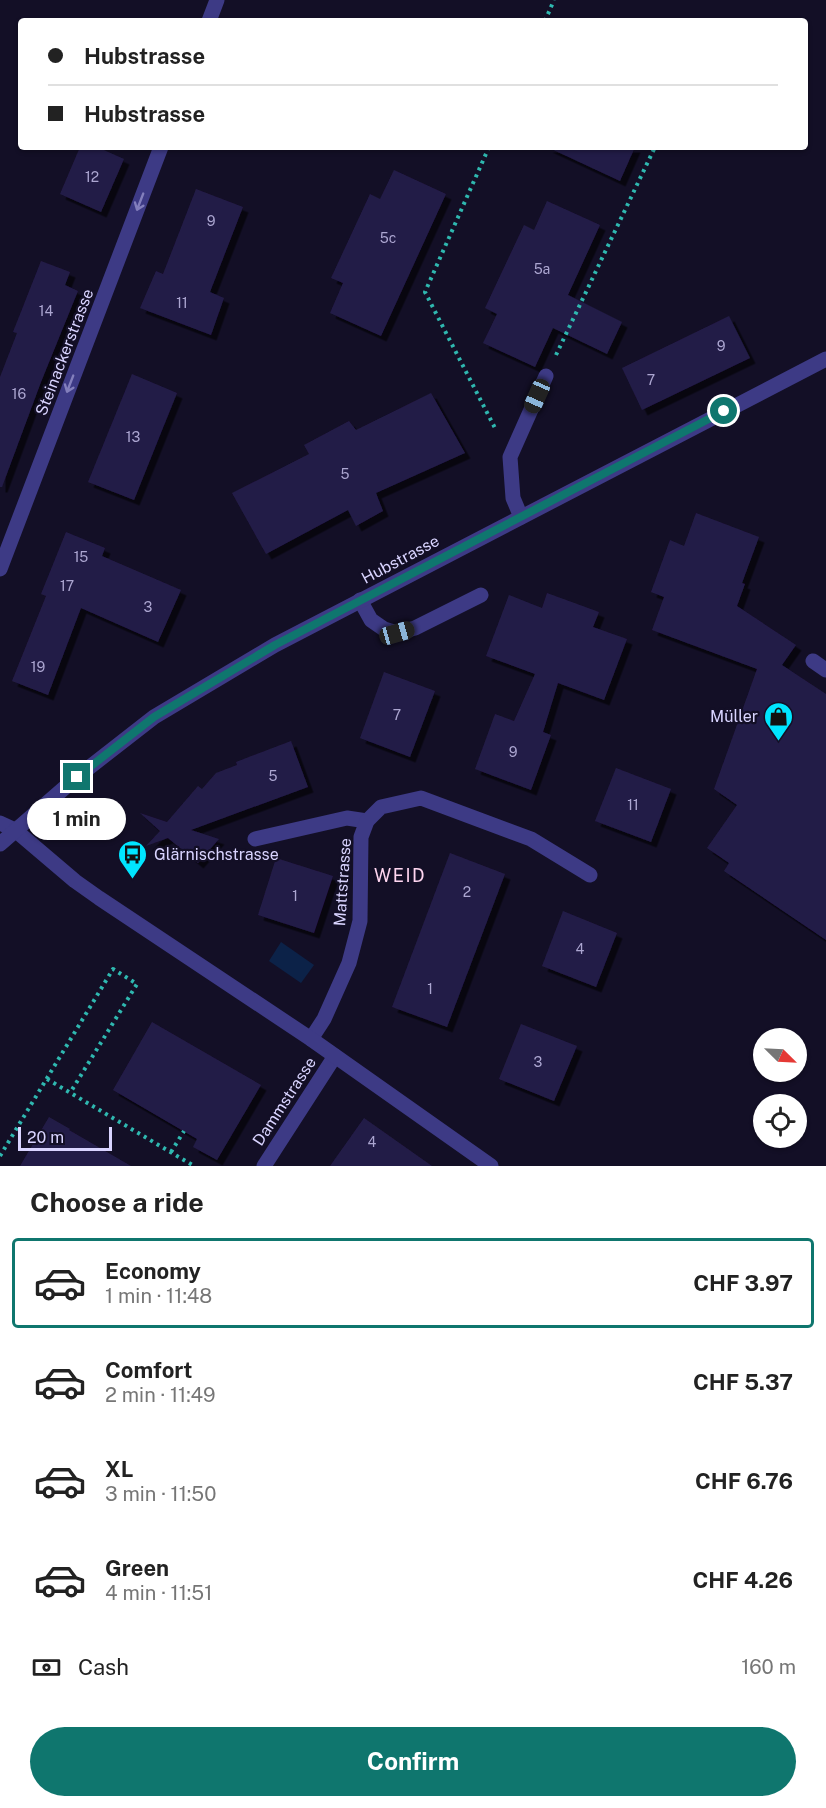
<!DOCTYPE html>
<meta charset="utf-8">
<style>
body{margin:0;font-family:"Public Sans",sans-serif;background:#f2f2f2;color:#222;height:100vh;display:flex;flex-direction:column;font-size:22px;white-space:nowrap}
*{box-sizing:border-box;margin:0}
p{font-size:20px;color:#767676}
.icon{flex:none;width:33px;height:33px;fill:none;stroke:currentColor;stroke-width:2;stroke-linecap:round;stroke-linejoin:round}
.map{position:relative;height:1166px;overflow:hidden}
.side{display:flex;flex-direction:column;background:#fff;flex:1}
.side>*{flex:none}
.hud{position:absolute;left:18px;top:18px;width:790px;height:132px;border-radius:6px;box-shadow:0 2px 4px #0004;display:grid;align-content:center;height:132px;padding:0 30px;background:#fff}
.needle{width:39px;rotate:114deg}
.tools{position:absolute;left:753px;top:1028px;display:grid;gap:12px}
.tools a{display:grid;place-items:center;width:54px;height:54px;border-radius:50%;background:#fff;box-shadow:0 2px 4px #0004;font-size:30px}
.scale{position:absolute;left:18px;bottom:15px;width:94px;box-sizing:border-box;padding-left:6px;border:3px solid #d9d4ff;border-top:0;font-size:16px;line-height:21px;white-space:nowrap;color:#d9d4ff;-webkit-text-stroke:4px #130f26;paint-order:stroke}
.end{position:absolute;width:27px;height:27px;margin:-14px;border:8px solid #0f766e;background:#fff;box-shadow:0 0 0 3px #fff}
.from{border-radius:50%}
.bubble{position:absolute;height:42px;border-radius:21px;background:#fff;box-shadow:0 2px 4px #0004;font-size:20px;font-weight:700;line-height:42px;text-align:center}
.car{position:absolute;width:18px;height:36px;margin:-18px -9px;border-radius:8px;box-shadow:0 0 4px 2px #0007;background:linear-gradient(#222 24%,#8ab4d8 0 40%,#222 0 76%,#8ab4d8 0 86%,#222 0)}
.hud b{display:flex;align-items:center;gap:21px;height:57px;font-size:22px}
.hud b+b{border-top:2px solid #e0e0e0}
.hud i{width:15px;height:15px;background:#222}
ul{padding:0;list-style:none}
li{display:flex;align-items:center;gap:18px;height:90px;margin:0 12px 9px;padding:0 18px;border:3px solid transparent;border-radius:6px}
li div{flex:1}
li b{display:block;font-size:22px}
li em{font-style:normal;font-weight:700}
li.selected{border-color:#0f766e}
li>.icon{width:54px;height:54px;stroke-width:1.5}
h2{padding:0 30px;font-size:27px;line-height:72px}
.pay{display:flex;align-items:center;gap:15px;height:66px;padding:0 30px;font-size:22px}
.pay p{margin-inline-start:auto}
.cta{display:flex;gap:12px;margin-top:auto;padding:12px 30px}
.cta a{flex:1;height:69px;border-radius:36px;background:#0f766e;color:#fff;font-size:24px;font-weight:700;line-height:69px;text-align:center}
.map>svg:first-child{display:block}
.water{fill:#0c2248}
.building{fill:#241b47;filter:url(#shadow)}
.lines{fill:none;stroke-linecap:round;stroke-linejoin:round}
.path{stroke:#2fb8b0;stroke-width:4;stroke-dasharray:3 4.5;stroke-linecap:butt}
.service{stroke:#3d3a85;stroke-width:15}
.minor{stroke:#3d3a85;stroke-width:15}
.tertiary{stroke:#3d3a85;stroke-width:15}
.oneway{stroke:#837fbc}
.route{stroke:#0f766e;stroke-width:8}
.labels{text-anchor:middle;stroke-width:4.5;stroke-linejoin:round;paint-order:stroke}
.number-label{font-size:14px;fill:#aca6d1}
.street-label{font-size:16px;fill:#d9d4ff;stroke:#130f26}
.poi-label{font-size:16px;fill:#d9d4ff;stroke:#130f26;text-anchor:end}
.neighbourhood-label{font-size:18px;letter-spacing:1.5px;fill:#ffd6f0;stroke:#130f26}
</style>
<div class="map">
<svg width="826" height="1166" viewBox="0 0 826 1166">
<defs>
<filter id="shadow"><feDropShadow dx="5.5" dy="5.5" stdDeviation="0" flood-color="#0009"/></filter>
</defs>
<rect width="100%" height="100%" fill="#130f26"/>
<!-- water -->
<polygon class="water" points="281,942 314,965 301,983 269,961"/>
<!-- building -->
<g class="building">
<polygon points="80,147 97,147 124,159 101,212 60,194"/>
<polygon points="547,147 635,147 620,181"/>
<polygon points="394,170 446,194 381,336 330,313 343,283 331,278 370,194 380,199"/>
<polygon points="196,189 243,207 210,292 224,298 211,335 140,308 156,271 163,274"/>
<polygon points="547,201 600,225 568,295 622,322 607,354 553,328 535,367 483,343 497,314 485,308 524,225 534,230"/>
<polygon points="41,261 70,272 65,285 78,291 41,382 2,487 0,487 0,377 17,333 13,332"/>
<polygon points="729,316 750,358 642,410 622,368"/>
<polygon points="132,374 177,393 134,500 88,482"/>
<polygon points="431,393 465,453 376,493 383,511 356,526 348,510 266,554 232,493 309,454 304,445 349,421 356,430"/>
<polygon points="696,513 759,537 742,583 745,584 737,606 796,645 782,665 826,694 826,940 724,871 729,863 707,848 737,805 714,789 757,669 652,630 664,597 651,592 670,540 684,546"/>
<polygon points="66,532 105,548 102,556 181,590 158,642 81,608 48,695 12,681 46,596 41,594"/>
<polygon points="547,593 599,612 593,627 627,639 604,700 558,683 543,732 551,735 531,790 475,769 495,714 514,721 535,674 486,656 509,595 542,608"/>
<polygon points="384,672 435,691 410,757 360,738"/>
<polygon points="291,741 308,787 191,830 219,839 198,863 168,838 146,846 160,831 140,813 167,822 198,786 202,789 216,773 237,765 236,762"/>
<polygon points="616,768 671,789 651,842 595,821"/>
<polygon points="450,853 505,874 447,1027 392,1007"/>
<polygon points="276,858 333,876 314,933 258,915"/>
<polygon points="563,911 617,933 596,987 542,966"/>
<polygon points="152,1022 261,1085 217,1160 193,1147 197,1139 113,1090"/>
<polygon points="521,1024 577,1046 554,1101 499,1079"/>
<polygon points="49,1117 70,1129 69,1130 131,1166 20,1166"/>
<polygon points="364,1118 432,1166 330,1166"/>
</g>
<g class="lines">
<!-- path -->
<g class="path">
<polyline points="545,21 554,0"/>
<polyline points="489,147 425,292 496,430"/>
<polyline points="556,355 655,147"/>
<polyline points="47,1079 194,1166"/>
<polyline points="171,1152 184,1131"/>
<polyline points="0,1156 113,969 137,984 70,1093"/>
</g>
<!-- service -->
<g class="service">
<polyline points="521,517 513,498 510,457 546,376"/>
<polyline points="360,600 371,620 384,629 397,633 415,628 481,595"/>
<polyline points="813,661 826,670"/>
<polyline points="255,839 347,818 367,821"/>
<polyline points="264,1166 335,1056"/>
</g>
<!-- minor -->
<g class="minor">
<polyline points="209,21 217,0"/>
<polyline points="0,569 161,147"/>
<polyline points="0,823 15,830"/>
<polyline points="311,1039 324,1019 349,963 360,921 361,837 367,821 381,807 421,798 531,839 590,875"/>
</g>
<!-- tertiary -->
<g class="tertiary">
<polyline points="15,830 75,881 99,898 311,1039 491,1166"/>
<polyline points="0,844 77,777 154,717 275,645 826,359"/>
</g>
</g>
<!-- one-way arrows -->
<defs><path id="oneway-shaft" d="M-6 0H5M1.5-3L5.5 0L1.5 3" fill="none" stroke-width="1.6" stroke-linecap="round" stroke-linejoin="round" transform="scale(1.5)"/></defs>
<g class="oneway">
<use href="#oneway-shaft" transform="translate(140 202) rotate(111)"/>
<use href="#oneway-shaft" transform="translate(70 384) rotate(111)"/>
</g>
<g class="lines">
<!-- route -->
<polyline class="route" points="77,777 154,717 275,645 724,411"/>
</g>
<!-- icons -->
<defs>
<symbol id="shop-pin" viewBox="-11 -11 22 30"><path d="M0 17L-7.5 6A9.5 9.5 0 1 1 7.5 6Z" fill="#00e5ff" stroke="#130f26"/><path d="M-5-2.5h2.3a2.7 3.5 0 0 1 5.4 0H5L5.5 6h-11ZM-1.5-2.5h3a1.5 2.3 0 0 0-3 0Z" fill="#111"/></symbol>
<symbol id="bus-pin" viewBox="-11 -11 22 30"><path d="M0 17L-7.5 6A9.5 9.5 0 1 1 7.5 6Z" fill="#00e5ff" stroke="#130f26"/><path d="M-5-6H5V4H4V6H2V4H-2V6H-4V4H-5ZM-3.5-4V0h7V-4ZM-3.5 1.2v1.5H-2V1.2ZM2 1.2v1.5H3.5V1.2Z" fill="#111"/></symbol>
</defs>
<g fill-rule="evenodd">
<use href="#shop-pin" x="762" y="700" width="33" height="45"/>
<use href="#bus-pin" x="116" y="838" width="33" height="45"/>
</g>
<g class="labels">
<!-- number labels -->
<g class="number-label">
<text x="92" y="182">12</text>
<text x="211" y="226">9</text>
<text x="388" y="243">5c</text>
<text x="542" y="274">5a</text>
<text x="182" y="308">11</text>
<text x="46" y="316">14</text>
<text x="721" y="351">9</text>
<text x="651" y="385">7</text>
<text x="19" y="399">16</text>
<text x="133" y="442">13</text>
<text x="345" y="479">5</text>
<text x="81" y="562">15</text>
<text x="67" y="591">17</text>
<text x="148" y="612">3</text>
<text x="38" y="672">19</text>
<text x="397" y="720">7</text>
<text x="513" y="757">9</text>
<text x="273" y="781">5</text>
<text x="633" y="810">11</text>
<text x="467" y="897">2</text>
<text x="295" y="901">1</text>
<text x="580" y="954">4</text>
<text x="430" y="994">1</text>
<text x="538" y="1067">3</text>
<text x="372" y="1147">4</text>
</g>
<!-- street labels -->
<g class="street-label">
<text transform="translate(64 352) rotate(-69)" y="6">Steinackerstrasse</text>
<text transform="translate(400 559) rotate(-28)" y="6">Hubstrasse</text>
<text transform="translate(342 882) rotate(-86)" y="6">Mattstrasse</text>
<text transform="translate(284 1101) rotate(-57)" y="6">Dammstrasse</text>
</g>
<!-- poi labels -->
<g class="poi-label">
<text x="758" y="722">Müller</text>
<text x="154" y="860" text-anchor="start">Glärnischstrasse</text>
</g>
<!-- neighbourhood labels -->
<g class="neighbourhood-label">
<text x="400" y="882">WEID</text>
</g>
</g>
</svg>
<div class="tools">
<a><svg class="needle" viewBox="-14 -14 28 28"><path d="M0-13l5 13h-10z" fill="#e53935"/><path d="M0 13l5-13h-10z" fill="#767676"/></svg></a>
<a><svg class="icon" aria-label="locate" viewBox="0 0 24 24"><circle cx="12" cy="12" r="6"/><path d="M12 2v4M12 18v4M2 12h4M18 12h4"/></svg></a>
</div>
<div class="scale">20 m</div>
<i class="end from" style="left:724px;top:411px"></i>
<i class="end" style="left:77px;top:777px"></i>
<div class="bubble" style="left:27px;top:798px;width:99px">1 min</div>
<i class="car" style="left:537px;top:396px;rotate:204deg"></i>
<i class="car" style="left:397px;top:633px;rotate:74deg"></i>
<div class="hud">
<b><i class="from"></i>Hubstrasse</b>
<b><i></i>Hubstrasse</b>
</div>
</div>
<section class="side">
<h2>Choose a ride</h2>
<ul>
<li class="selected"><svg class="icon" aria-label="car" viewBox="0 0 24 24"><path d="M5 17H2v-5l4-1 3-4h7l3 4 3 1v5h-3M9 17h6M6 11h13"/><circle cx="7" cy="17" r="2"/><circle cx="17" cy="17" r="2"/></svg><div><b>Economy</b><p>1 min · 11:48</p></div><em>CHF 3.97</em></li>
<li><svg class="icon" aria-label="car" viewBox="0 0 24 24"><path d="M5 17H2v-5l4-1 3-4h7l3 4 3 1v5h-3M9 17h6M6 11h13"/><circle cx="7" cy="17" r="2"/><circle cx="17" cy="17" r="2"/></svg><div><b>Comfort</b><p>2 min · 11:49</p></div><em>CHF 5.37</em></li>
<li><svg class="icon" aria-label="car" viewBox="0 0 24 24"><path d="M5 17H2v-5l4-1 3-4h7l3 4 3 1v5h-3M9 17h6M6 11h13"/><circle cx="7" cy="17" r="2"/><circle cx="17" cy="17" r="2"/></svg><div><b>XL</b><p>3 min · 11:50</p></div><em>CHF 6.76</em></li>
<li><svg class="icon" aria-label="car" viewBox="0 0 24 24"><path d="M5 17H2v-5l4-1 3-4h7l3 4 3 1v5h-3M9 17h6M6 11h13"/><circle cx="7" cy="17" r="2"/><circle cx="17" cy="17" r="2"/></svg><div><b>Green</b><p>4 min · 11:51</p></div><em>CHF 4.26</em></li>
</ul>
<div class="pay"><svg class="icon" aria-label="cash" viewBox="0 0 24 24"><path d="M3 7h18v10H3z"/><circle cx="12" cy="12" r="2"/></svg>Cash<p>160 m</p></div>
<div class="cta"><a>Confirm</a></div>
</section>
